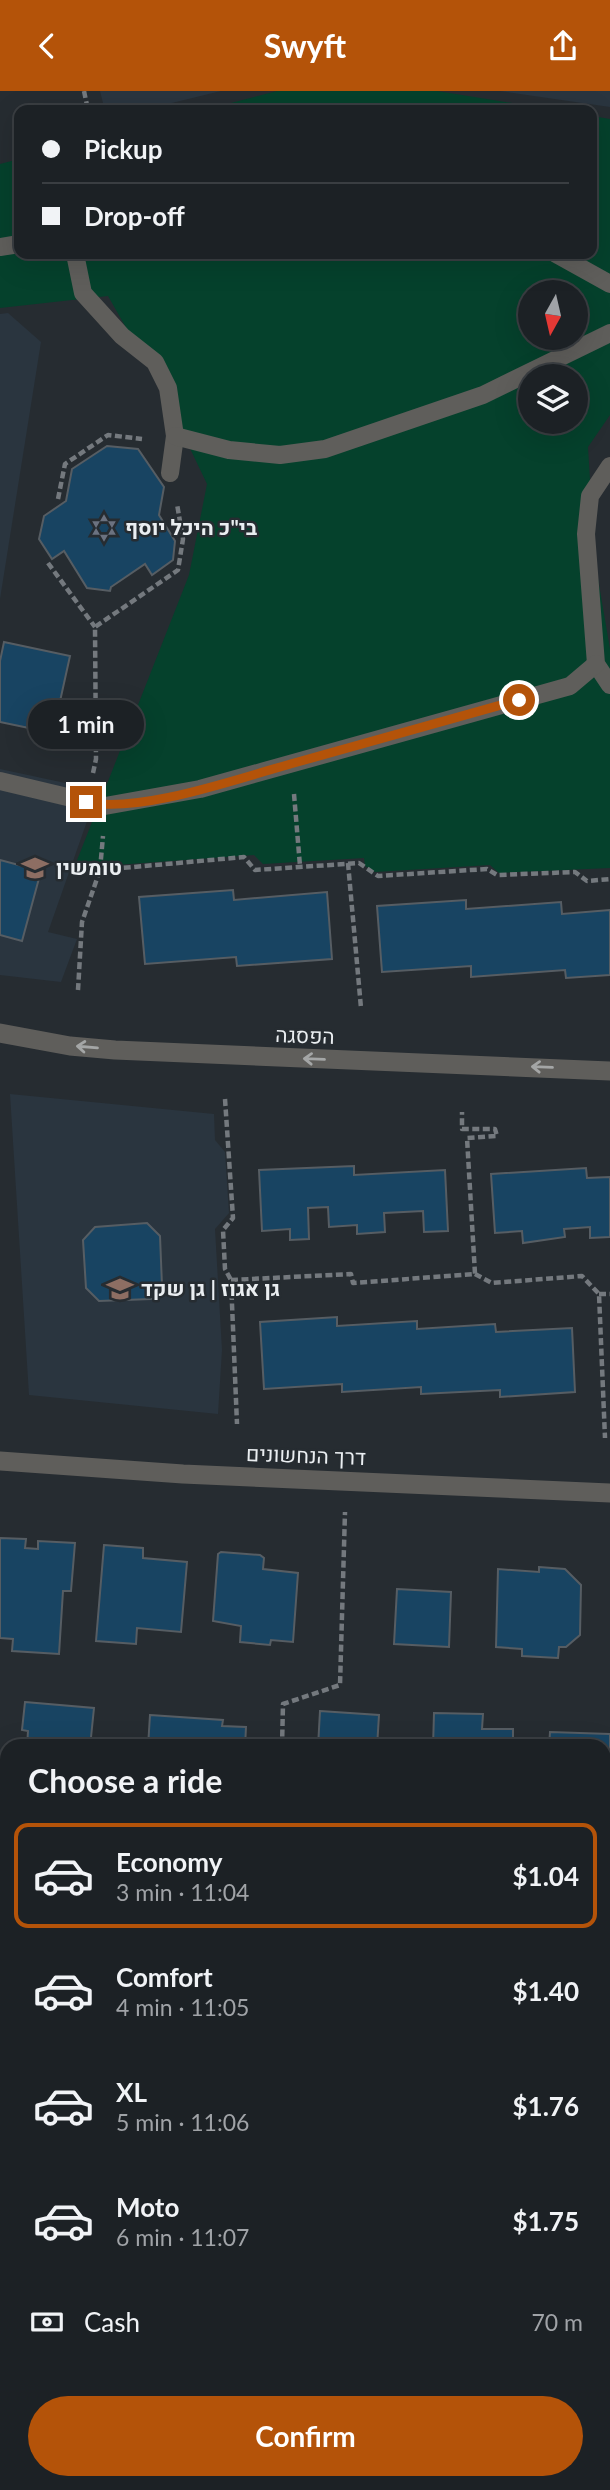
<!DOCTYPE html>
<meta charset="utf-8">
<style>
body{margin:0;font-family:Lato,Heebo,sans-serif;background:#292e32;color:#f1f3f6;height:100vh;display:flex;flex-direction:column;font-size:26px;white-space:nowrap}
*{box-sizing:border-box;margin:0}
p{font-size:23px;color:#a0a3a7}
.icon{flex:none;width:38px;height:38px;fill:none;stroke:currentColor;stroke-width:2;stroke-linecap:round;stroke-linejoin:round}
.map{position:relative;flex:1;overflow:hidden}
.panel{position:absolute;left:0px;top:1648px;width:611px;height:751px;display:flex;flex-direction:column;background:#1c2125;border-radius:21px 21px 0 0;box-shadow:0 7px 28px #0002,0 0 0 2px #3a3e42}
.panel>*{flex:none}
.hud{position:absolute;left:14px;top:14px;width:583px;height:154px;border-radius:14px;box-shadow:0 7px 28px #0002,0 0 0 2px #3a3e42;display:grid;align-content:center;height:154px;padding:0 28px;background:#1c2125}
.needle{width:46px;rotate:188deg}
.fabs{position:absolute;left:518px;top:189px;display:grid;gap:14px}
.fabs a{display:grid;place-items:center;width:70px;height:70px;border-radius:50%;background:#1c2125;box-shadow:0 7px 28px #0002,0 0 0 2px #3a3e42;font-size:35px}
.end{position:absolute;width:32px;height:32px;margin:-16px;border:9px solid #b45309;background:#fff;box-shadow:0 0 0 4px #fff}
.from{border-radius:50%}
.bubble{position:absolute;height:49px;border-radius:24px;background:#1c2125;box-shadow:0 7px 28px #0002,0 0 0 2px #3a3e42;font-size:23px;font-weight:700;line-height:49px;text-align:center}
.hud b{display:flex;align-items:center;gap:24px;height:66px;font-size:26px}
.hud b+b{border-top:2px solid #3a3e42}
.hud i{width:18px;height:18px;background:#f1f3f6}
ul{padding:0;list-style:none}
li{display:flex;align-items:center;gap:21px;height:105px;margin:0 14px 10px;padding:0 14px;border:4px solid transparent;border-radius:14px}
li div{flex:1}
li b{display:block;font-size:26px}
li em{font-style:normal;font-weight:700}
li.selected{border-color:#b45309}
li>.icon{width:63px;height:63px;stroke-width:1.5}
h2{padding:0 28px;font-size:32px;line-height:84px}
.pay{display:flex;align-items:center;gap:18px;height:77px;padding:0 28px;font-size:26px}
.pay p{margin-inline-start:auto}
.button{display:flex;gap:14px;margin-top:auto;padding:14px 28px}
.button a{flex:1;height:80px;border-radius:42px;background:#b45309;color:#fff;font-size:28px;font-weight:700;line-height:80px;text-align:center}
header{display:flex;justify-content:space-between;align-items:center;height:91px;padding:0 28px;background:#b45309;color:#fff;font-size:32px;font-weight:700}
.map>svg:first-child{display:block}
.built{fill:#2a353f}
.green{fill:#05412c;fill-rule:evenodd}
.building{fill:#184462;stroke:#565d63;stroke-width:2}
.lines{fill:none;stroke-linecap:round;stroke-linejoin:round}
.path{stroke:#74797e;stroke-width:4.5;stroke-dasharray:7 3.5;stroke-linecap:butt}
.service{stroke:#5f5e5b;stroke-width:18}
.minor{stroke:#5f5e5b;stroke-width:19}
.tertiary{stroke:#5f5e5b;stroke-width:19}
.oneway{stroke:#a4a6a6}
.route{stroke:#b45309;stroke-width:9}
.labels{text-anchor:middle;stroke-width:5;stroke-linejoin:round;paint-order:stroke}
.poi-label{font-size:21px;font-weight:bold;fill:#eaeef1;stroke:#262c31;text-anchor:start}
.street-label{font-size:21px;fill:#eaeef1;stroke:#262c31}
</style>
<header><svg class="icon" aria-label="back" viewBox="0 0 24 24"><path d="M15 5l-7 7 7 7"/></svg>Swyft<svg class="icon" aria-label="share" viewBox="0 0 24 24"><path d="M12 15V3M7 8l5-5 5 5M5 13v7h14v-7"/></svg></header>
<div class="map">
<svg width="610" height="2399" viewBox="0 0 610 2399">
<rect width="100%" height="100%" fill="#262c31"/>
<!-- built -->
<g class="built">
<polygon points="100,0 221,0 143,19 114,19 103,12"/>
<polygon points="500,0 610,0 610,16"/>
<polygon points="8,222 41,251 0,508 0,223"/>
<polygon points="0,678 98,699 48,841 77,848 61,891 0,884"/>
<polygon points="10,1003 214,1023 215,1049 225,1061 229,1122 215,1138 222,1259 218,1323 29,1304"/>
</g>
<!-- green -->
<g class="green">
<polygon points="277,0 437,0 556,19 204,19"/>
<path d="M 592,25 L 610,28 L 610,324 L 588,356 L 595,470 L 610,558 L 610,777 L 499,782 L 490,774 L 375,781 L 365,775 L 364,767 L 263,773 L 254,764 L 74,777 L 189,484 L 207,393 L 164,303 L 108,205 L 0,217 L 0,73 L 19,68 L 19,163 L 592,163 ZM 530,201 L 576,201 L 576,247 L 530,247 ZM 530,285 L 576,285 L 576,331 L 530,331 Z"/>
<polygon points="610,2295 610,2399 368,2399 378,2392 604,2392 604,2297"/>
</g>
<!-- building -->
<g class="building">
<polygon points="107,355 138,358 164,396 159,424 175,450 173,469 152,484 145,473 111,496 110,500 87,497 64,460 52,468 39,448 44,425 66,410 72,378"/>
<polygon points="4,551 70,565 53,642 0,631 0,570"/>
<polygon points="0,769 41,780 22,850 0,844"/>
<polygon points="233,799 234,809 327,801 332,868 237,875 236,866 145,873 139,806"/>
<polygon points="466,809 466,818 561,811 562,823 610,819 610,884 566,887 565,879 471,886 471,875 382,881 377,815"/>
<polygon points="354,1075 354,1084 445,1079 448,1140 424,1141 423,1120 384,1122 385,1141 357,1143 357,1134 329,1136 328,1116 308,1117 309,1148 290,1149 290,1138 262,1140 259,1079"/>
<polygon points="586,1077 587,1087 610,1086 610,1146 590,1147 590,1136 564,1138 565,1146 523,1152 522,1140 495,1142 491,1083"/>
<polygon points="147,1132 160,1145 162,1195 151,1208 99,1210 86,1197 83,1149 95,1136"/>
<polygon points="337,1226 337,1235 417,1230 417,1238 495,1233 496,1241 572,1237 575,1301 500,1306 500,1299 421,1303 421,1296 342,1301 342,1293 264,1298 260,1231"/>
<polygon points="0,1447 26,1448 25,1457 38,1458 38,1450 75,1452 71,1500 63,1500 59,1563 12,1560 13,1548 0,1547"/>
<polygon points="104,1454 143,1457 143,1467 187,1471 181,1541 137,1537 136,1553 96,1550"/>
<polygon points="221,1461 260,1464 264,1467 263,1478 298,1482 293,1551 271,1549 270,1554 240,1551 241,1535 213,1530 218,1463"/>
<polygon points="539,1476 565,1478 581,1494 580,1544 566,1556 559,1556 558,1567 522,1565 522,1558 496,1556 498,1478 539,1481"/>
<polygon points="397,1498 451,1501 449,1556 394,1553"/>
<polygon points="25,1611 94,1617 90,1656 27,1656 28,1640 22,1639"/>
<polygon points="320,1620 379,1624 377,1656 318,1656"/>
<polygon points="434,1622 483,1623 482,1638 513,1638 513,1653 433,1656"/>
<polygon points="150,1624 223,1629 222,1635 246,1636 245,1656 148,1656"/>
<polygon points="550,1641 610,1643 610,1757 604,1757 604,1656 549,1656"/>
</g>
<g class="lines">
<!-- path -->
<g class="path">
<polyline points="84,0 88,19"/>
<polyline points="58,408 65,373 108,344 142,348"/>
<polyline points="48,472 95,536"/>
<polyline points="93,682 96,668 95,536 178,479 183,448 177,413"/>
<polyline points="294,703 300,775"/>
<polyline points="348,772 361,917"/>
<polyline points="100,779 103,745"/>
<polyline points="78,899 82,831 100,779 244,766 255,779 359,772 378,785 487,778 497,784 575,781 587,790 610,788"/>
<polyline points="225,1008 233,1127 223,1139 225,1178 231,1189 237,1333"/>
<polyline points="475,1183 492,1192 582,1185 599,1203 605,1347"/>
<polyline points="231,1189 351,1183 353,1192 475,1183 467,1047 497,1045 495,1038 462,1038 462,1021"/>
<polyline points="599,1203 610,1203"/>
<polyline points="282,1656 283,1613 340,1594 345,1421"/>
<polyline points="0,2077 7,2075"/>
<polyline points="604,2084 610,2086"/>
</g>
<!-- service -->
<g class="service">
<polyline points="0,156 19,153"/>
<polyline points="75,163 83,202 122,245 155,271 168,297 175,345 170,382"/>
<polyline points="556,163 610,193"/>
<polyline points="175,345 229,359 280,364 325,358 483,304 610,242"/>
<polyline points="610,375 590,405 586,443 596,573 610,594"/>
<polyline points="0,690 105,715 200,698 570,595 596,573"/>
</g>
<!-- minor -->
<g class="minor">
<polyline points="0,942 70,955 115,959 610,980"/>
<polyline points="0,1782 7,1782"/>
<polyline points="604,1803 610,1804"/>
</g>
<!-- tertiary -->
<polyline class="tertiary" points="0,1370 183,1383 610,1402"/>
</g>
<!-- one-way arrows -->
<defs><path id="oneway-shaft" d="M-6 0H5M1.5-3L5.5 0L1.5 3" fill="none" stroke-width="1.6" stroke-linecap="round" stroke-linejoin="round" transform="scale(1.75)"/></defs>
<g class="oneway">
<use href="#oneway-shaft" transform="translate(87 956) rotate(-175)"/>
<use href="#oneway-shaft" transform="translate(314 968) rotate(-178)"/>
<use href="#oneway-shaft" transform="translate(542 976) rotate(-178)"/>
</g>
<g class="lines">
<!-- route -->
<path class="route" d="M 86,711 C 140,723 239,687 294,672 C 369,651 444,630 519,609"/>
</g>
<!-- icons -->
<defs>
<symbol id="synagogue-bare" viewBox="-9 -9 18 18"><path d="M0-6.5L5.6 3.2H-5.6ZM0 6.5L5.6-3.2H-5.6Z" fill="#6b7280" stroke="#262c31" stroke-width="2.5" paint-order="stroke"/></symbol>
<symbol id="school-bare" viewBox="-9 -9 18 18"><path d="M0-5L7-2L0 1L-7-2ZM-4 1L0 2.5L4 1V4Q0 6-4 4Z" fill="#8d6e63" stroke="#262c31" stroke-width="2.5" paint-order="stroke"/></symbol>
</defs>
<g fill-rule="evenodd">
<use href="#synagogue-bare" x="85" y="418" width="38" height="38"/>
<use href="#school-bare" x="16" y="758" width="38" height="38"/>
<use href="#school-bare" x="101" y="1179" width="38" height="38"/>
</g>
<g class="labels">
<!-- poi labels -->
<g class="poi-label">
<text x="125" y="444">בי"כ היכל יוסף</text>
<text x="56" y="784">טומשין</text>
<text x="141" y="1205">גן אגוז | גן שקד</text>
</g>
<!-- street labels -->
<g class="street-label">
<text transform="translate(305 945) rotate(2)" y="7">הפסגה</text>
<text transform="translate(306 1365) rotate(2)" y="7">דרך הנחשונים</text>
</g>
</g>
</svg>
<div class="fabs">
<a><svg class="needle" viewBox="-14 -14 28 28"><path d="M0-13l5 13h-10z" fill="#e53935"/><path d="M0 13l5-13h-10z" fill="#a0a3a7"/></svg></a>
<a><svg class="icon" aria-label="layers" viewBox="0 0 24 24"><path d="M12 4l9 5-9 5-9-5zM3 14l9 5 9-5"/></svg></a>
</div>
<i class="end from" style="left:519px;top:609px"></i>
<i class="end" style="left:86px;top:711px"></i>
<div class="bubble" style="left:28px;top:609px;width:116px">1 min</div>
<div class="hud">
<b><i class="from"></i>Pickup</b>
<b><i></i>Drop-off</b>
</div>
<section class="panel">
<h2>Choose a ride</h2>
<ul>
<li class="selected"><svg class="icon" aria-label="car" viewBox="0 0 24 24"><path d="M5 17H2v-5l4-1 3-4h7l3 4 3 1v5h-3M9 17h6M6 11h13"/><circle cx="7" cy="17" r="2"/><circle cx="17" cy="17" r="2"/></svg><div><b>Economy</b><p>3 min · 11:04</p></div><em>$1.04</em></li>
<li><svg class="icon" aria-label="car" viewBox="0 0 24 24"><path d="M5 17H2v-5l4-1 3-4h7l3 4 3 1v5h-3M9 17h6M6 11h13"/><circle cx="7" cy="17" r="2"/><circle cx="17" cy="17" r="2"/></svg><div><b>Comfort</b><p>4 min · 11:05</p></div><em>$1.40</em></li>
<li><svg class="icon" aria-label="car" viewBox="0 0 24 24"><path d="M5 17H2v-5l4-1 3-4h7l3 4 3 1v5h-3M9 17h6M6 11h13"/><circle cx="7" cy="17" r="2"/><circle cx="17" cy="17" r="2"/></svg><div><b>XL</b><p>5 min · 11:06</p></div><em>$1.76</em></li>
<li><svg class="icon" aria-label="car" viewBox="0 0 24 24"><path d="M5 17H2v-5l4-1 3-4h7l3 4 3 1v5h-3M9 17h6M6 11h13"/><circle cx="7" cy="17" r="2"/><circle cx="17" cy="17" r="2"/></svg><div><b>Moto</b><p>6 min · 11:07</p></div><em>$1.75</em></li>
</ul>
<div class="pay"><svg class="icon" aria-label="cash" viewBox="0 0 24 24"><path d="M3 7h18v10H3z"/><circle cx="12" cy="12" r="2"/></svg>Cash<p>70 m</p></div>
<div class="button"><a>Confirm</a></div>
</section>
</div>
